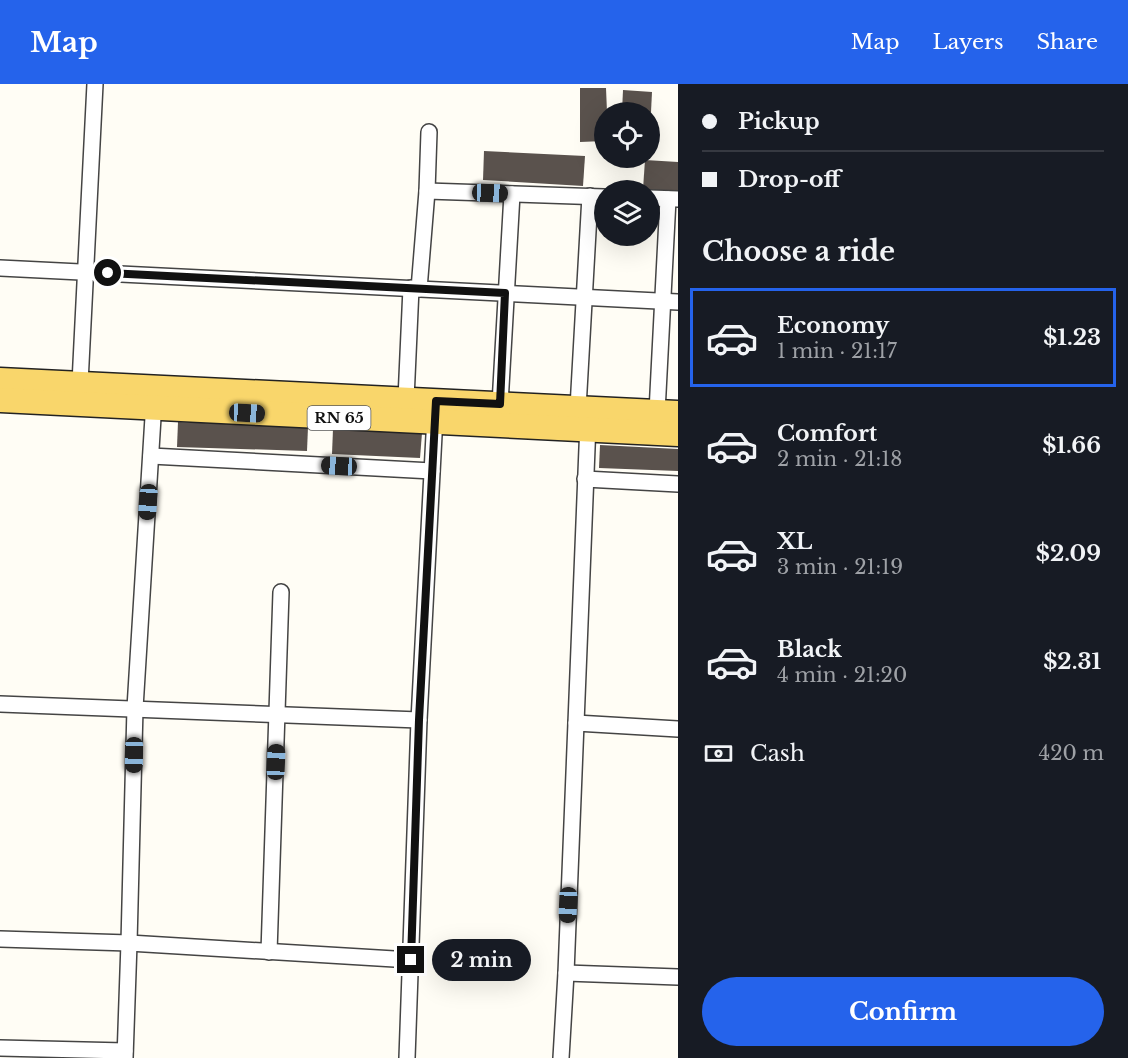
<!DOCTYPE html>
<meta charset="utf-8">
<style>
body{margin:0;font-family:"Libre Baskerville",serif;background:#20242c;color:#f1f3f6;height:100vh;display:flex;flex-direction:column;font-size:22px;white-space:nowrap}
*{box-sizing:border-box;margin:0}
p{font-size:20px;color:#9ea1a6}
.icon{flex:none;width:33px;height:33px;fill:none;stroke:currentColor;stroke-width:2;stroke-linecap:round;stroke-linejoin:round}
.map{position:relative;flex:1;overflow:hidden}
.sheet{display:flex;flex-direction:column;background:#171b24;width:450px}
.sheet>*{flex:none}
.guide{display:grid;align-content:center;height:132px;padding:0 24px;background:#171b24}
.fabs{position:absolute;left:594px;top:18px;display:grid;gap:12px}
.fabs a{display:grid;place-items:center;width:66px;height:66px;border-radius:50%;background:#171b24;box-shadow:0 6px 24px #0002;font-size:30px}
.end{position:absolute;width:27px;height:27px;margin:-14px;border:8px solid #111;background:#fff;box-shadow:0 0 0 3px #fff}
.from{border-radius:50%}
.bubble{position:absolute;height:42px;border-radius:21px;background:#171b24;box-shadow:0 6px 24px #0002;font-size:20px;font-weight:800;line-height:42px;text-align:center}
.car{position:absolute;width:18px;height:36px;margin:-18px -9px;border-radius:8px;box-shadow:0 0 4px 2px #0007;background:linear-gradient(#222 24%,#8ab4d8 0 40%,#222 0 76%,#8ab4d8 0 86%,#222 0)}
.guide b{display:flex;align-items:center;gap:21px;height:57px;font-size:22px}
.guide b+b{border-top:2px solid #363941}
.guide i{width:15px;height:15px;background:#f1f3f6}
ul{padding:0;list-style:none}
li{display:flex;align-items:center;gap:18px;height:99px;margin:0 12px 9px;padding:0 12px;border:3px solid transparent;border-radius:0px}
li div{flex:1}
li b{display:block;font-size:22px}
li em{font-style:normal;font-weight:800}
li.active{border-color:#2563eb}
li>.icon{width:54px;height:54px;stroke-width:1.5}
h2{padding:0 24px;font-size:27px;line-height:72px}
.pay{display:flex;align-items:center;gap:15px;height:66px;padding:0 24px;font-size:22px}
.pay p{margin-inline-start:auto}
.cta{display:flex;gap:12px;margin-top:auto;padding:12px 24px}
.cta a{flex:1;height:69px;border-radius:36px;background:#2563eb;color:#fff;font-size:24px;font-weight:800;line-height:69px;text-align:center}
header{display:flex;align-items:center;gap:36px;box-sizing:border-box;height:84px;padding:0 30px;background:#2563eb;color:#fff}
header strong{font-size:28px}
nav{display:flex;gap:33px;margin-inline-start:auto;font-size:21px}
main{display:flex;flex:1;min-height:0}
.map>svg:first-child{display:block}
.building{fill:#5a524d}
.lines{fill:none;stroke-linecap:round;stroke-linejoin:round}
.minor-casing{stroke:#444;stroke-width:18}
.primary-casing{stroke:#222;stroke-width:27}
.minor{stroke:#fff;stroke-width:15}
.primary{stroke:#f9d66b;stroke-width:24}
.route{stroke:#111;stroke-width:8}
.labels{text-anchor:middle;stroke-width:6;stroke-linejoin:round;paint-order:stroke}
.shield{fill:#fff;stroke:#585858;stroke-width:1.5}
.shield-label{font-size:15px;font-weight:bold;fill:#111}
</style>
<header>
<strong>Map</strong>
<nav><a>Map</a><a>Layers</a><a>Share</a></nav>
</header>
<main>
<div class="map">
<svg width="678" height="974" viewBox="0 0 678 974">
<rect width="100%" height="100%" fill="#fffdf5"/>
<!-- building -->
<g class="building">
<polygon points="580,4 606,4 607,28 604,28 604,57 580,58"/>
<polygon points="623,6 652,8 651,28 622,28"/>
<polygon points="484,67 585,72 583,102 483,96"/>
<polygon points="645,76 678,78 678,108 643,105"/>
<polygon points="178,338 308,343 307,367 177,363"/>
<polygon points="333,345 422,349 420,374 332,370"/>
<polygon points="600,361 678,365 678,387 599,384"/>
</g>
<g class="lines">
<defs>
<g id="minor">
<polyline points="427,107 604,113"/>
<polyline points="650,114 678,115"/>
<polyline points="0,184 678,218"/>
<polyline points="419,205 427,107 429,48"/>
<polyline points="80,299 95,0"/>
<polyline points="406,315 411,204"/>
<polyline points="500,320 512,110"/>
<polyline points="578,324 590,112"/>
<polyline points="657,328 668,115"/>
<polyline points="151,372 432,387"/>
<polyline points="585,395 678,400"/>
<polyline points="0,620 419,636"/>
<polyline points="576,639 678,645"/>
<polyline points="0,855 129,859 411,876"/>
<polyline points="269,868 281,508"/>
<polyline points="566,889 678,893"/>
<polyline points="0,964 125,967"/>
<polyline points="125,974 129,859 135,624 154,317"/>
<polyline points="407,974 419,636 435,332"/>
<polyline points="561,974 566,889 588,339"/>
</g>
<g id="primary">
<polyline points="0,296 678,329"/>
<polyline points="0,316 678,350"/>
</g>
</defs>
<!-- minor casing -->
<use href="#minor" class="minor-casing"/>
<!-- primary casing -->
<use href="#primary" class="primary-casing"/>
<!-- minor -->
<use href="#minor" class="minor"/>
<!-- primary -->
<use href="#primary" class="primary"/>
</g>
<g class="lines">
<!-- route -->
<polyline class="route" points="108,189 505,209 500,320 436,317 419,636 411,876"/>
</g>
<g class="labels">
<!-- shield labels -->
<rect class="shield" x="307.5" y="322" width="63" height="24" rx="4.5"/>
<g class="shield-label">
<text x="339" y="339">RN 65</text>
</g>
</g>
</svg>
<div class="fabs">
<a><svg class="icon" aria-label="locate" viewBox="0 0 24 24"><circle cx="12" cy="12" r="6"/><path d="M12 2v4M12 18v4M2 12h4M18 12h4"/></svg></a>
<a><svg class="icon" aria-label="layers" viewBox="0 0 24 24"><path d="M12 4l9 5-9 5-9-5zM3 14l9 5 9-5"/></svg></a>
</div>
<i class="end from" style="left:108px;top:189px"></i>
<i class="end" style="left:411px;top:876px"></i>
<div class="bubble" style="left:432px;top:855px;width:99px">2 min</div>
<i class="car" style="left:490px;top:109px;rotate:92deg"></i>
<i class="car" style="left:247px;top:329px;rotate:93deg"></i>
<i class="car" style="left:339px;top:382px;rotate:273deg"></i>
<i class="car" style="left:148px;top:418px;rotate:184deg"></i>
<i class="car" style="left:134px;top:671px;rotate:181deg"></i>
<i class="car" style="left:276px;top:678px;rotate:2deg"></i>
<i class="car" style="left:568px;top:821px;rotate:182deg"></i>
</div>
<section class="sheet">
<div class="guide">
<b><i class="from"></i>Pickup</b>
<b><i></i>Drop-off</b>
</div>
<h2>Choose a ride</h2>
<ul>
<li class="active"><svg class="icon" aria-label="car" viewBox="0 0 24 24"><path d="M5 17H2v-5l4-1 3-4h7l3 4 3 1v5h-3M9 17h6M6 11h13"/><circle cx="7" cy="17" r="2"/><circle cx="17" cy="17" r="2"/></svg><div><b>Economy</b><p>1 min · 21:17</p></div><em>$1.23</em></li>
<li><svg class="icon" aria-label="car" viewBox="0 0 24 24"><path d="M5 17H2v-5l4-1 3-4h7l3 4 3 1v5h-3M9 17h6M6 11h13"/><circle cx="7" cy="17" r="2"/><circle cx="17" cy="17" r="2"/></svg><div><b>Comfort</b><p>2 min · 21:18</p></div><em>$1.66</em></li>
<li><svg class="icon" aria-label="car" viewBox="0 0 24 24"><path d="M5 17H2v-5l4-1 3-4h7l3 4 3 1v5h-3M9 17h6M6 11h13"/><circle cx="7" cy="17" r="2"/><circle cx="17" cy="17" r="2"/></svg><div><b>XL</b><p>3 min · 21:19</p></div><em>$2.09</em></li>
<li><svg class="icon" aria-label="car" viewBox="0 0 24 24"><path d="M5 17H2v-5l4-1 3-4h7l3 4 3 1v5h-3M9 17h6M6 11h13"/><circle cx="7" cy="17" r="2"/><circle cx="17" cy="17" r="2"/></svg><div><b>Black</b><p>4 min · 21:20</p></div><em>$2.31</em></li>
</ul>
<div class="pay"><svg class="icon" aria-label="cash" viewBox="0 0 24 24"><path d="M3 7h18v10H3z"/><circle cx="12" cy="12" r="2"/></svg>Cash<p>420 m</p></div>
<div class="cta"><a>Confirm</a></div>
</section>
</main>
